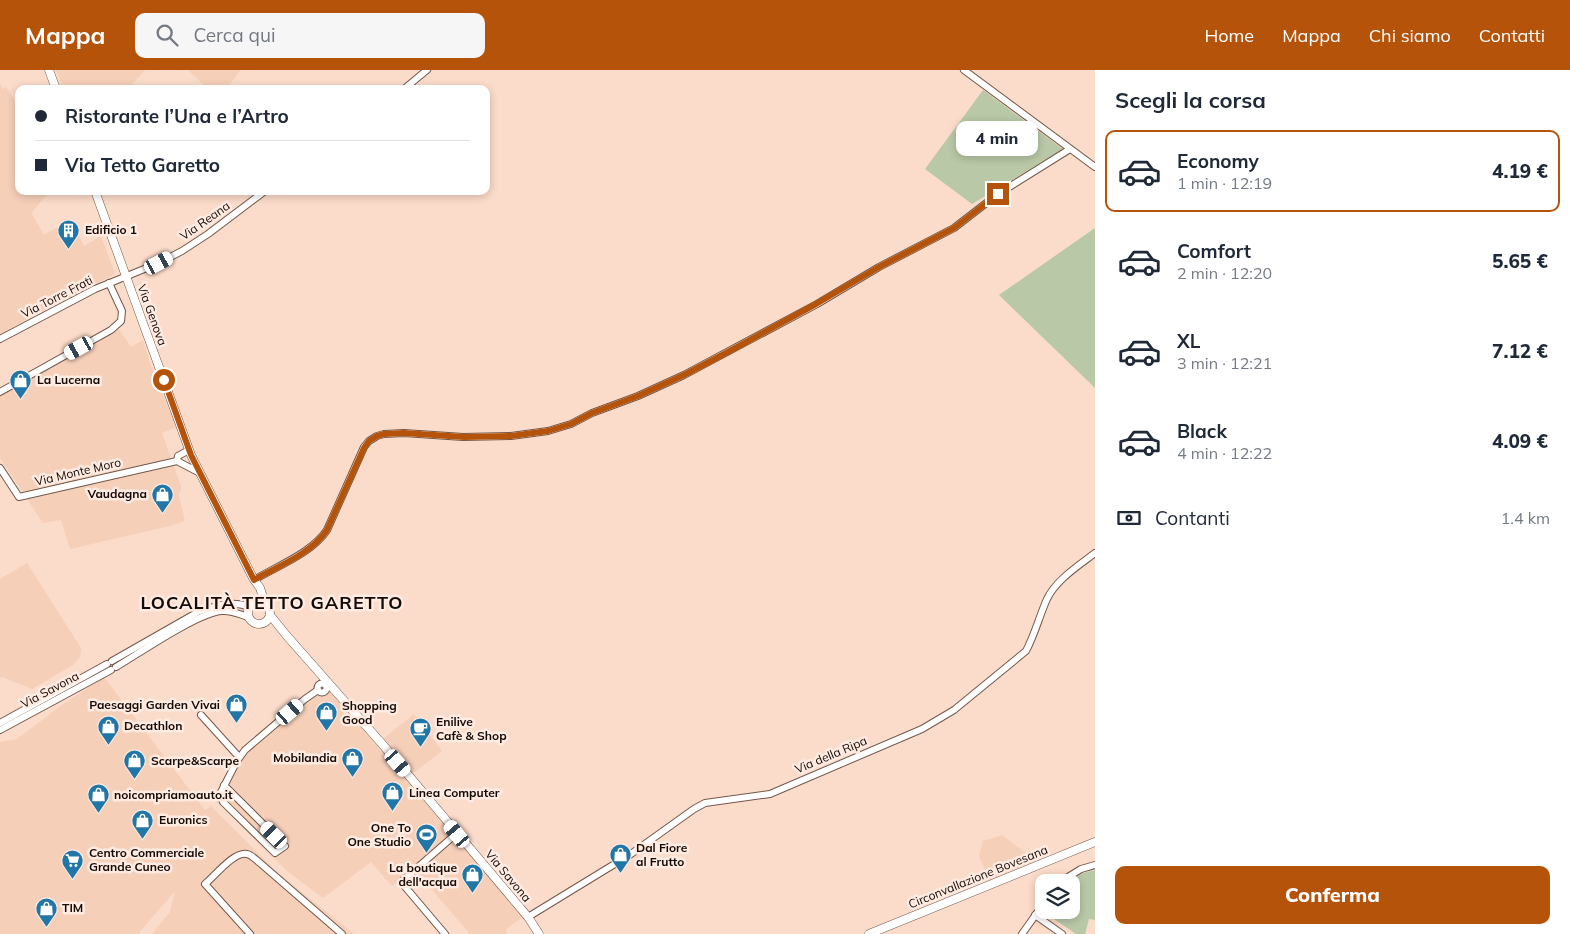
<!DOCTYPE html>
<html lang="it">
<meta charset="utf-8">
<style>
body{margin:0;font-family:Mulish,sans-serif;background:#f6f6f7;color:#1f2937;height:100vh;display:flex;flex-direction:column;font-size:19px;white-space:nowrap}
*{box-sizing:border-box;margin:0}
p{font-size:16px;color:#747a83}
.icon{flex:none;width:28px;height:28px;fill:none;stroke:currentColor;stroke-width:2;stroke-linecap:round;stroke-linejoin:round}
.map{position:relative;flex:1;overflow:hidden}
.sheet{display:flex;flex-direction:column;background:#fff;width:475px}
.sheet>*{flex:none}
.top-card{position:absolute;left:15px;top:15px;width:475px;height:110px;border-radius:10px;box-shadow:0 2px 8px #0003;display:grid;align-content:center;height:110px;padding:0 20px;background:#fff}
.controls{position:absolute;left:1035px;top:804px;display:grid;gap:10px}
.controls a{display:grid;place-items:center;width:45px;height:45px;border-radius:10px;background:#fff;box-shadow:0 2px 8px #0003;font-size:25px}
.end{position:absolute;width:22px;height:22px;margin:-11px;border:6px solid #b45309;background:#fff;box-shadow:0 0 0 2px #fff}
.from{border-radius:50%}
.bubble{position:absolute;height:35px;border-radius:10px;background:#fff;box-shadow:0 2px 8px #0003;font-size:16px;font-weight:800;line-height:35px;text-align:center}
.car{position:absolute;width:15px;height:30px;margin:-15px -8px;border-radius:6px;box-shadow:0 0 4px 1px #0007;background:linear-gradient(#fff 24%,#345 0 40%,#fff 0 76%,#345 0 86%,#fff 0)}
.top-card b{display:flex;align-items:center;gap:18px;height:48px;font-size:19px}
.top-card b+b{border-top:1px solid #e0e1e3}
.top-card i{width:12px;height:12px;background:#1f2937}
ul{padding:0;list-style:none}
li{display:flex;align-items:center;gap:15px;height:82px;margin:0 10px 8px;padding:0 10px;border:2px solid transparent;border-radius:10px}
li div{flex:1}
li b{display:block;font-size:19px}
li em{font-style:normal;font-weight:800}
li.current{border-color:#b45309}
li>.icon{width:45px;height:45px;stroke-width:1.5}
h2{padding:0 20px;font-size:22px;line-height:60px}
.pay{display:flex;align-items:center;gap:12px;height:55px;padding:0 20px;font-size:19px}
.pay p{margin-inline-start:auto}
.button{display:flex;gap:10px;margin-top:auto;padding:10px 20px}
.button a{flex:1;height:58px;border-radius:10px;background:#b45309;color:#fff;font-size:20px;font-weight:800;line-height:58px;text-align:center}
header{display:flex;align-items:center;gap:30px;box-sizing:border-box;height:70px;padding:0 25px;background:#b45309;color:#fff}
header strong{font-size:24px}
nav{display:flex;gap:28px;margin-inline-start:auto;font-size:18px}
.search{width:350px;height:45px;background:#f6f6f7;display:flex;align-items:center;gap:12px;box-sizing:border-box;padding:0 18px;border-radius:10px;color:#747a83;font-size:19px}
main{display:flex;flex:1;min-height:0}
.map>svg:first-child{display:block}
.built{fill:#f6cfb9}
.green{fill:#b9c8a7}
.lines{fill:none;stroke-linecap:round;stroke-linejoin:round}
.minor-casing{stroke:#735849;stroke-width:8}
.major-casing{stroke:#735849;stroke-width:9}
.minor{stroke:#fff;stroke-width:6}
.major{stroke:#fff;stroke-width:8}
.route{stroke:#b45309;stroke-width:6}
.labels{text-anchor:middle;stroke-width:5;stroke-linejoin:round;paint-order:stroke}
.street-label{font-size:12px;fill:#150b06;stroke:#ffebe1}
.poi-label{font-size:12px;font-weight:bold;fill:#150b06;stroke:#ffebe1;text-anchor:start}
.district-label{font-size:18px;font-weight:bold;letter-spacing:1px;fill:#150b06;stroke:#ffebe1}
</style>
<header>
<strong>Mappa</strong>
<div class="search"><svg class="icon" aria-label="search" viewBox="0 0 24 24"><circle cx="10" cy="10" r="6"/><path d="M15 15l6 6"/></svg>Cerca qui</div>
<nav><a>Home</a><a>Mappa</a><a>Chi siamo</a><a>Contatti</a></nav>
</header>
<main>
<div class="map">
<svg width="1095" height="864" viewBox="0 0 1095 864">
<rect width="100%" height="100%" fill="#fbdbc9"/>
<!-- built -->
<g class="built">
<polygon points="56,0 145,0 128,19 64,19"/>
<polygon points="188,0 241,0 226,19 208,19"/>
<polygon points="0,14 3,19 6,17 19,37 19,121 50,121 33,141 32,144 44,165 71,149 84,176 101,166 115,204 41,242 35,240 30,242 33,246 0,264"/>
<polygon points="119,259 131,277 143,270 152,299 177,357 162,363 182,419 179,423 179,426 185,451 170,456 70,479 61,450 43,453 0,388 0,326"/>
<polygon points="27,493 81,578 80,587 73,595 32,619 2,607 0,608 0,509"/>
<polygon points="104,607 205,740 211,736 278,803 354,864 152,864 170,842 175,821 138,864 0,864 0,672 17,669 62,635"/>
<polygon points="322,611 523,847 507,858 506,864 470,864 415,800 392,816 371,792 323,828 287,801 213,728 238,682 319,612"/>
<polygon points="414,644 442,681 412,704 383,669"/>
<polygon points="1002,765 1031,787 1032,793 984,812 987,805 979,786 983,771"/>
</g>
<!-- green -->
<g class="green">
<polygon points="983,20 1063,79 972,134 925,99"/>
<polygon points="1095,158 1095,318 999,225"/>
<polygon points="1095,800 1095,850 1089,849 1085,864 1076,864 1048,845 1046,848 1041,844 1044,839 1071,840 1071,812 1067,812 1083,803"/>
</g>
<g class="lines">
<defs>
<g id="minor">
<polyline points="964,0 1095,97"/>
<polyline points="404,19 427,0"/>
<polyline points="0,269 95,219 159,193 182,181 208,164 265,121"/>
<polyline points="0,322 111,260 121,251 122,241 109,213"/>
<polyline points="177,391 178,386 189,380"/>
<polyline points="0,398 19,427 177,391 200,403"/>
<path d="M 254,510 C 277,496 312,483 327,460 L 364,377 L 369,371 L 377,366 L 384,364 L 404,363 L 463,367 L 511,366 L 548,361 L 571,354 L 592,343 L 638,326 L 684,305 L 817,234 L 879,197 L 954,158 L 998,124 L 1070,79"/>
<path d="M 112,591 L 198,542 C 214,536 232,530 249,537"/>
<path d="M 116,597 C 138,584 199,542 222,541 C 231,540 239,544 248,547"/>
<circle cx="322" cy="618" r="4.5"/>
<polyline points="201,645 239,687"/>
<polyline points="0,653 107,594"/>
<polyline points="0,660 111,600"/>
<polyline points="224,715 285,776 275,783 223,732 220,724 237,691 245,680 305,629 318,620"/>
<polyline points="1060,812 1081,799 1095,795"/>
<polyline points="1035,845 1062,864"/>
<path d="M 528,847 L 631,784 L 694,739 L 705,733 L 770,724 L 922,659 L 954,640 L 1026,581 C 1035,564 1039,547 1047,529 C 1056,510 1078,496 1095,483"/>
<path d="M 250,864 L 205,814 C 215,806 234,781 247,784 C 252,785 256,790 260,793 L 342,864"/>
<polyline points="445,864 401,812 457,763"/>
<polyline points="1022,864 1044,833"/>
</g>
<g id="major">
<polyline points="49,0 56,19"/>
<polyline points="95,121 191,385 253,508 260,518 265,533"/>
<circle cx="259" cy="543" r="11"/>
<polyline points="270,545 287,566 383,675 528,847 539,864"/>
<polyline points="869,864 1095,772"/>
</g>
</defs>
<!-- minor casing -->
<use href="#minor" class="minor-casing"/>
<!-- major casing -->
<use href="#major" class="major-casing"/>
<!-- minor -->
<use href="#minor" class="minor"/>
<!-- major -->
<use href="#major" class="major"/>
</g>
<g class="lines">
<!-- route -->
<path class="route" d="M 164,310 L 191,385 L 254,510 C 278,496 311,484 327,460 L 364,378 L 369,371 L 377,366 L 384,364 L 404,363 L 464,367 L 511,366 L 548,361 L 571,354 L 592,343 L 638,326 L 684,305 L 726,283 L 816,234 L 879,197 L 954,158 L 998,124"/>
</g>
<!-- icons -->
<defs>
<symbol id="building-pin" viewBox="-11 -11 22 30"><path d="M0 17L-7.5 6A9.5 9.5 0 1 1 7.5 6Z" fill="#2076a6" stroke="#ffebe1"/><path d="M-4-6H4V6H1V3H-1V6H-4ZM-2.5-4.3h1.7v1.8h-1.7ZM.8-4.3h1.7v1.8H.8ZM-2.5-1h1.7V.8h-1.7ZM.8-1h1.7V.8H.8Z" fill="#fff"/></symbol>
<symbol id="shop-pin" viewBox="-11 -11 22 30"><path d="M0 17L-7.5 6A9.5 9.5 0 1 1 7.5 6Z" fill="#2076a6" stroke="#ffebe1"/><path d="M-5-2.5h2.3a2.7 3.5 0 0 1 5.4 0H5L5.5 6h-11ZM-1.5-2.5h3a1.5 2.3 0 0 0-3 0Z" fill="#fff"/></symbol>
<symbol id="cafe-pin" viewBox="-11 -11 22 30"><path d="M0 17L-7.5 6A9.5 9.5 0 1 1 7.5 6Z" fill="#2076a6" stroke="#ffebe1"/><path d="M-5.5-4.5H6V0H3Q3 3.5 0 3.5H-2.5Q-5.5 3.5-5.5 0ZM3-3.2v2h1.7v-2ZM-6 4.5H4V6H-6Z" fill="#fff"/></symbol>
<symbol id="stadium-pin" viewBox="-11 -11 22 30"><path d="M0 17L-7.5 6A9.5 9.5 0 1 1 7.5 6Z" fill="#2076a6" stroke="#ffebe1"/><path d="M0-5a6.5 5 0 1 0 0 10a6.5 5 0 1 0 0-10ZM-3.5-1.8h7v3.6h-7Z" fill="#fff"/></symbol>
<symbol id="supermarket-pin" viewBox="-11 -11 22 30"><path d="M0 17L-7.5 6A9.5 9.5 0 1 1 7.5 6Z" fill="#2076a6" stroke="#ffebe1"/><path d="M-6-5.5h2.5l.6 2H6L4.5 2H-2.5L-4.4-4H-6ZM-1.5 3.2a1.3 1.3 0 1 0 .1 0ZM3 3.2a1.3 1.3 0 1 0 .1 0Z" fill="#fff"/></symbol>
</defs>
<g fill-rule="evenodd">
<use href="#building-pin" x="56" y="148" width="25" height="34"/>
<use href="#shop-pin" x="8" y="298" width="25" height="34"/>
<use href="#shop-pin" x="150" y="412" width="25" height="34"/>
<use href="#shop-pin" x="224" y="622" width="25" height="34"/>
<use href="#shop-pin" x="314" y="630" width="25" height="34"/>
<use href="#shop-pin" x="96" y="644" width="25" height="34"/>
<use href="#cafe-pin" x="408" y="646" width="25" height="34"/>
<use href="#shop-pin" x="340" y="676" width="25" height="34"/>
<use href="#shop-pin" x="122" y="678" width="25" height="34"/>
<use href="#shop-pin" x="380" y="710" width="25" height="34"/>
<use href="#shop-pin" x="86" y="712" width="25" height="34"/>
<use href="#shop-pin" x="130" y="738" width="25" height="34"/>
<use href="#stadium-pin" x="414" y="752" width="25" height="34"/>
<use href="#shop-pin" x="608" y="772" width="25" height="34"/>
<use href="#supermarket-pin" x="60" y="778" width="25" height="34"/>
<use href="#shop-pin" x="460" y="792" width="25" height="34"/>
<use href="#shop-pin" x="34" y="826" width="25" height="34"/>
</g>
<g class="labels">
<!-- street labels -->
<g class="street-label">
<text transform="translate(205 151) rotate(-35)" y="4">Via Reana</text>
<text transform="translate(57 227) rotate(-27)" y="4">Via Torre Frati</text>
<text transform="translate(152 245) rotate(70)" y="4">Via Genova</text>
<text transform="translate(78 402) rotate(-13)" y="4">Via Monte Moro</text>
<text transform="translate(50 620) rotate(-28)" y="4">Via Savona</text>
<text transform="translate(831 685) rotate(-23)" y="4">Via della Ripa</text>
<text transform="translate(508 806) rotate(50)" y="4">Via Savona</text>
<text transform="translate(978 807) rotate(-22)" y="4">Circonvallazione Bovesana</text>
</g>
<!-- poi labels -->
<g class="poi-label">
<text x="85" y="164">Edificio 1</text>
<text x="37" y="314">La Lucerna</text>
<text x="147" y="428" text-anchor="end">Vaudagna</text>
<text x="220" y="639" text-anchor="end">Paesaggi Garden Vivai</text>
<text x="342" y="640">Shopping<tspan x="342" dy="14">Good</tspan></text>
<text x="436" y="656">Enilive<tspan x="436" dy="14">Cafè &amp; Shop</tspan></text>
<text x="124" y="660">Decathlon</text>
<text x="337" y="692" text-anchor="end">Mobilandia</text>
<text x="151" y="695">Scarpe&amp;Scarpe</text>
<text x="409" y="727">Linea Computer</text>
<text x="114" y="729">noicompriamoauto.it</text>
<text x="159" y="754">Euronics</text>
<text x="411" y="762" text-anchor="end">One To<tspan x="411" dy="14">One Studio</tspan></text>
<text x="636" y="782">Dal Fiore<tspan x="636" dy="14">al Frutto</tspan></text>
<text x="89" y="787">Centro Commerciale<tspan x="89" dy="14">Grande Cuneo</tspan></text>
<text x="457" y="802" text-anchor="end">La boutique<tspan x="457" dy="14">dell'acqua</tspan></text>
<text x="62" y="842">TIM</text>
</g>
<!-- district labels -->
<g class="district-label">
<text x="272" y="539">LOCALITÀ TETTO GARETTO</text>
</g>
</g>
</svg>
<div class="controls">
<a><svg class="icon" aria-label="layers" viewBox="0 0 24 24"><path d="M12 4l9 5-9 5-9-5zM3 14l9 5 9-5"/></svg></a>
</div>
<i class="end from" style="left:164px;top:310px"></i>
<i class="end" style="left:998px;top:124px"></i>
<div class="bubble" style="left:956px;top:51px;width:82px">4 min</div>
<i class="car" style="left:159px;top:193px;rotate:62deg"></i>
<i class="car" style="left:79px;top:278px;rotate:241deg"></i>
<i class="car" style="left:290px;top:642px;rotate:49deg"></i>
<i class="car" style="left:398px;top:693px;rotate:139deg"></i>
<i class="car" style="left:457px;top:764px;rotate:320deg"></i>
<i class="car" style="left:274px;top:765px;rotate:315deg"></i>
<div class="top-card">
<b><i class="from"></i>Ristorante l’Una e l’Artro</b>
<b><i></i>Via Tetto Garetto</b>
</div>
</div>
<section class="sheet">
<h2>Scegli la corsa</h2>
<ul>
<li class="current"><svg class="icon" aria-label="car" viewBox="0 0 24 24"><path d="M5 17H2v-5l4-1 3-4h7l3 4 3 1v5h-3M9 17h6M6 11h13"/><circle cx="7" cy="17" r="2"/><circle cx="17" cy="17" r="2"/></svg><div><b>Economy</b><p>1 min · 12:19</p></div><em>4.19 €</em></li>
<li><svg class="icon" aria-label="car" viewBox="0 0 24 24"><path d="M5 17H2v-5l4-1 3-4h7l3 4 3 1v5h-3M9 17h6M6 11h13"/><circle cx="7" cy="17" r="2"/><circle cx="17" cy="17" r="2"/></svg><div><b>Comfort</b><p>2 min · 12:20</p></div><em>5.65 €</em></li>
<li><svg class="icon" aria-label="car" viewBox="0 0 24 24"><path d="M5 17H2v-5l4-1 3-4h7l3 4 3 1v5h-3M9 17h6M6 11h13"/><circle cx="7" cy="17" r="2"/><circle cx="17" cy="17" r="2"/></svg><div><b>XL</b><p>3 min · 12:21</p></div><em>7.12 €</em></li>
<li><svg class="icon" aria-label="car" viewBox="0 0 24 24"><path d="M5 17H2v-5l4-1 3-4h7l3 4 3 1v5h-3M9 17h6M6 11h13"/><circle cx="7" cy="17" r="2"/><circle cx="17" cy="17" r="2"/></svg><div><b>Black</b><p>4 min · 12:22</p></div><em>4.09 €</em></li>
</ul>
<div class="pay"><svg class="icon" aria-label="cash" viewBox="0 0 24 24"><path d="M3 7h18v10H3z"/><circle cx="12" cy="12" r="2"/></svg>Contanti<p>1.4 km</p></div>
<div class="button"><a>Conferma</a></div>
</section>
</main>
